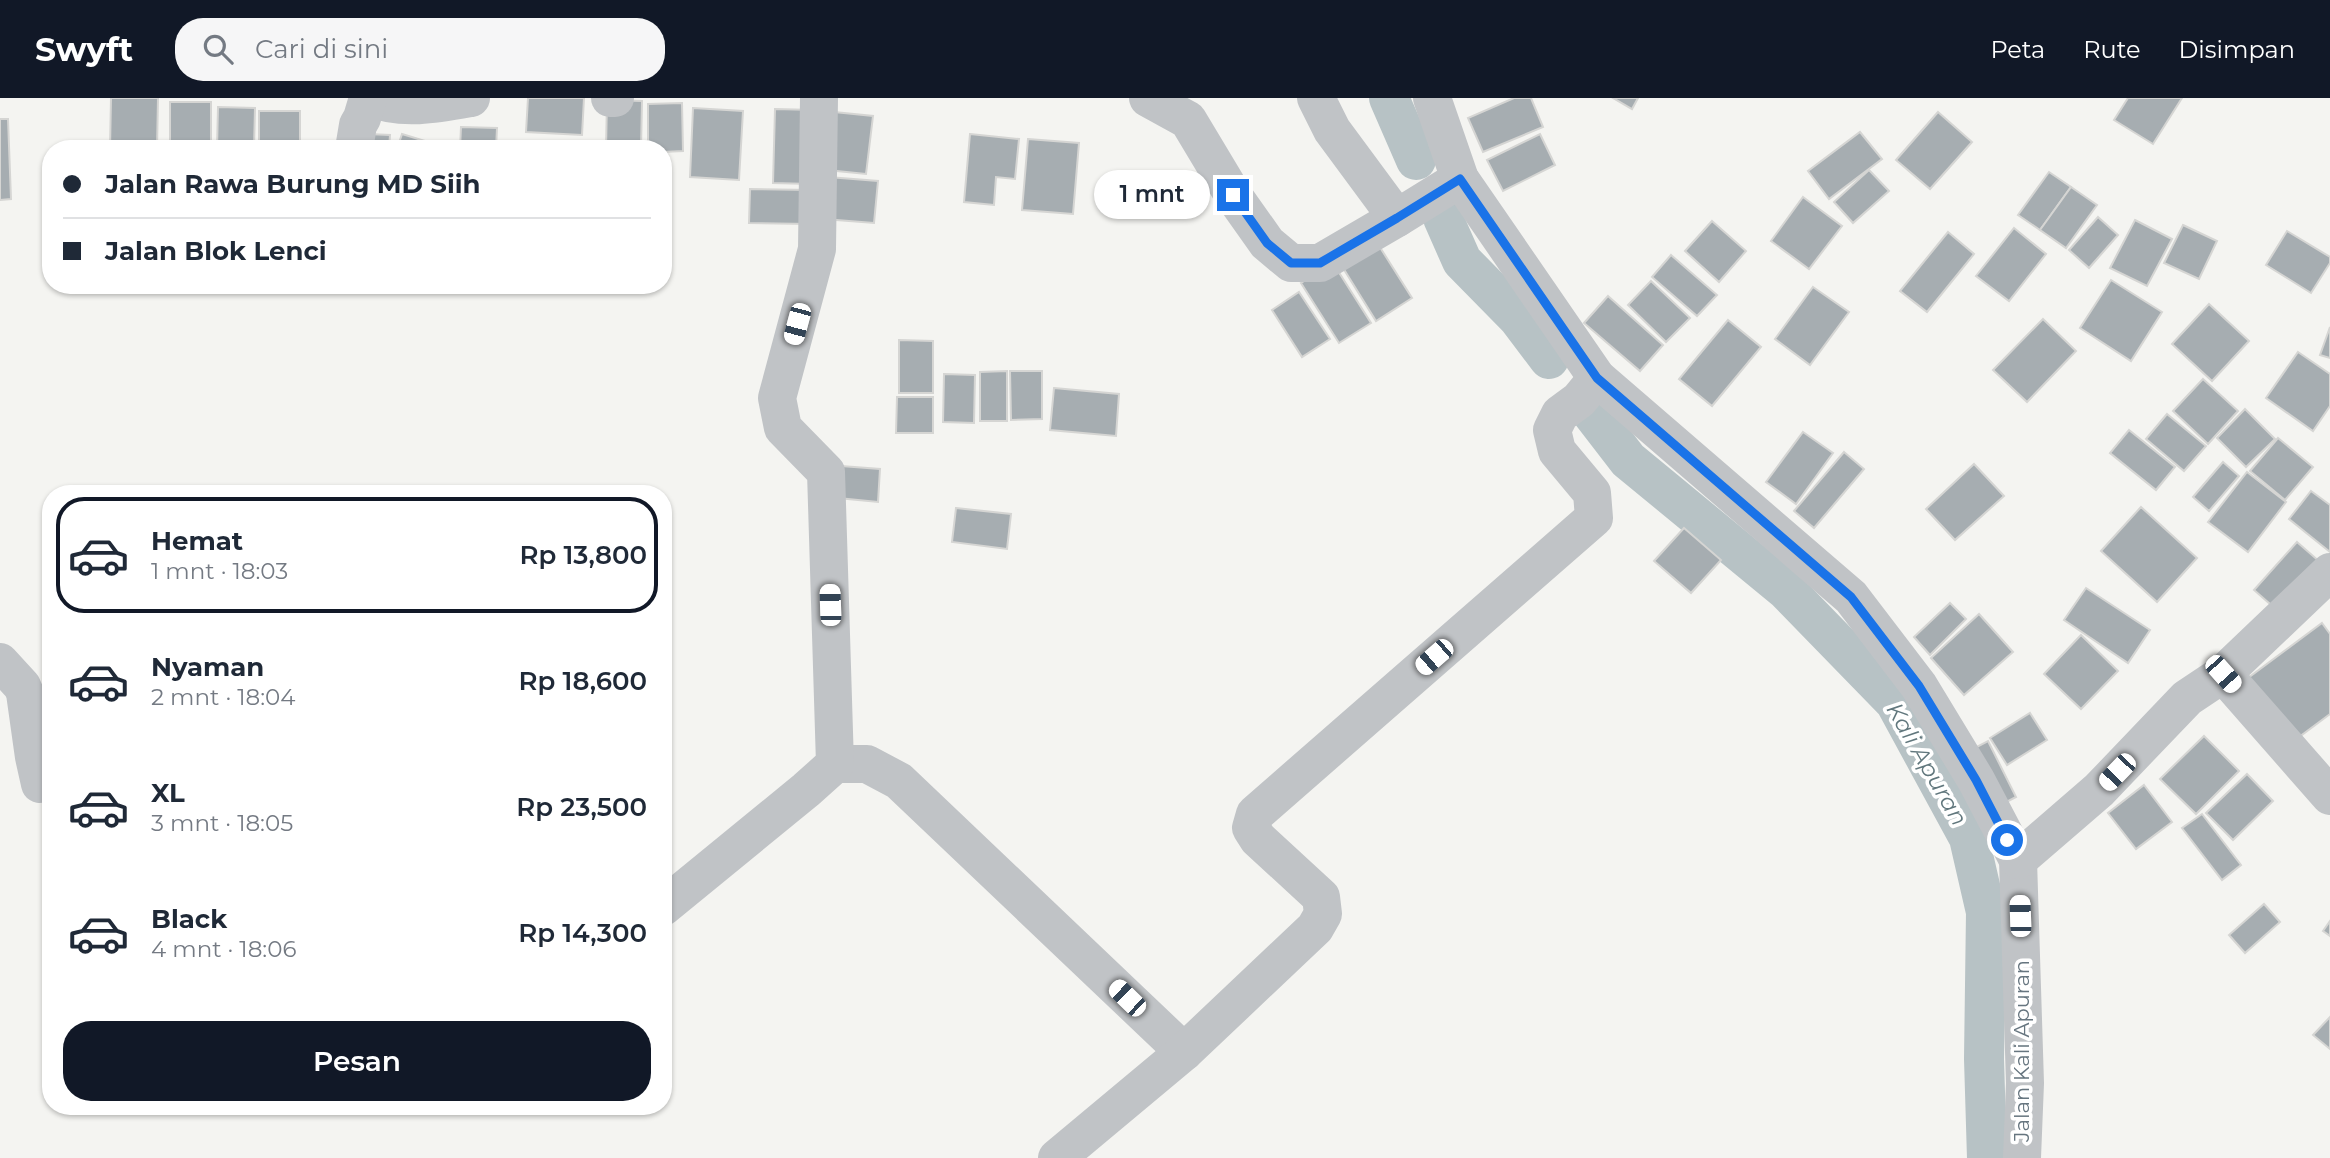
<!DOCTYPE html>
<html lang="id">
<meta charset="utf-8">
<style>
body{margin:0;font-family:Montserrat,sans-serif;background:#f6f6f7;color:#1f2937;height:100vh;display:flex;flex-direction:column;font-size:26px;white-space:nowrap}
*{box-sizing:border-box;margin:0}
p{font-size:23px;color:#747a83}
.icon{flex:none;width:38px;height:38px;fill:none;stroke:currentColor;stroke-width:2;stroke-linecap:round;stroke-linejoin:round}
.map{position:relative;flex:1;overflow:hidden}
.drawer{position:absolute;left:42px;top:387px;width:630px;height:630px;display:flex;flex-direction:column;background:#fff;border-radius:28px;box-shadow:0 2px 5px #0004}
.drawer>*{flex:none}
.top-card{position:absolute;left:42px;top:42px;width:630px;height:154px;border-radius:28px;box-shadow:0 2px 5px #0004;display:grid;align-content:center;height:154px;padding:0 21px;background:#fff}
.end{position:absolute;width:32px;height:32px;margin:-16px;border:9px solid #1a73e8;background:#fff;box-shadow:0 0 0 4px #fff}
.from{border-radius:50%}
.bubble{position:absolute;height:49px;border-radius:24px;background:#fff;box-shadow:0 2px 5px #0004;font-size:23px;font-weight:600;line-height:49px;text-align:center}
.car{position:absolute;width:21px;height:42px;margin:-21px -10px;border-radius:9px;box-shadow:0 0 5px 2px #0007;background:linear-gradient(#fff 24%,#345 0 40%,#fff 0 76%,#345 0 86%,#fff 0)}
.top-card b{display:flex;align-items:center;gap:24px;height:66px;font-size:26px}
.top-card b+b{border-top:2px solid #e0e1e3}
.top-card i{width:18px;height:18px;background:#1f2937}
ul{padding:12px 0 0;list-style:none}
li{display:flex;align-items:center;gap:21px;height:116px;margin:0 14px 10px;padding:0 7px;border:4px solid transparent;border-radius:28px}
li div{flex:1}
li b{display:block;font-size:26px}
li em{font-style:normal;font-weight:600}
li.current{border-color:#111827}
li>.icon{width:63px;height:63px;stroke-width:1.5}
.cta{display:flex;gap:14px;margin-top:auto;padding:14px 21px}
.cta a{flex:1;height:80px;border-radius:28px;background:#111827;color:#fff;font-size:28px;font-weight:600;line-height:80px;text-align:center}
header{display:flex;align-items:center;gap:42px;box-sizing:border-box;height:98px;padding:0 35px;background:#111827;color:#fff}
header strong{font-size:33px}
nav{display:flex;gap:38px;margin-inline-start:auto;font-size:24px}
.search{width:490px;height:63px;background:#f6f6f7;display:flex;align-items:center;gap:18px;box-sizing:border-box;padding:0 24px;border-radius:28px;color:#747a83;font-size:26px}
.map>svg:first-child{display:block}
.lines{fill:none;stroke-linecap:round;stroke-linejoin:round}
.canal{stroke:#b7c2c5;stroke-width:40}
.building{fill:#a6adb1;stroke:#d5d5d3;stroke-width:2}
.minor{stroke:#c0c3c6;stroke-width:38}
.route{stroke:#1a73e8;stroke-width:9}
.labels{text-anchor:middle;stroke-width:7;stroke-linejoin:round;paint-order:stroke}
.street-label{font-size:21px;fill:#66757f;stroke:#fff}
.water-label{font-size:23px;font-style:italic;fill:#61777d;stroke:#fff}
</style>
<header>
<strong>Swyft</strong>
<div class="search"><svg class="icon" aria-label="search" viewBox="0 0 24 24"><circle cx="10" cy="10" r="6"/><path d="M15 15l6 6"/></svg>Cari di sini</div>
<nav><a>Peta</a><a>Rute</a><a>Disimpan</a></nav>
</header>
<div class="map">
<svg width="2330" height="1060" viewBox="0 0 2330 1060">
<rect width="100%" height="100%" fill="#f4f4f1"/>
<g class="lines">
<!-- canal -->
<g class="canal">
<polyline points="1389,0 1416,62"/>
<polyline points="1443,120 1462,163 1518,220 1549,261"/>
<polyline points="1591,314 1628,362 1786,492 1895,604 1969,740 1986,814 1984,961 1987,1060"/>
</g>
</g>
<!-- building -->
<g class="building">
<polygon points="111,0 158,0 157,51 110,51"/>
<polygon points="528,0 584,0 582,37 526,34"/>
<polygon points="1514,0 1531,0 1543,29 1483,54 1468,20"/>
<polygon points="1613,0 1638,0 1632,11"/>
<polygon points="2128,0 2182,0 2153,46 2114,22"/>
<polygon points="607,2 642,3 641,51 606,51"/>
<rect x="170" y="4" width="41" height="47"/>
<polygon points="682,5 683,53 663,54 663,51 648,51 648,6"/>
<polygon points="218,9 255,10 254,51 217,51"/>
<polygon points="693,10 743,13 739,82 690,79"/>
<polygon points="775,11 814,12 811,86 773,85"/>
<rect x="259" y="13" width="41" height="38"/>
<polygon points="834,14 873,18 866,76 827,72"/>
<polygon points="1938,14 1972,44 1930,91 1896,62"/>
<polygon points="0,21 8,21 11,101 0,102"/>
<polygon points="461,29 497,30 496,51 460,51"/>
<polygon points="1860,34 1882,61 1829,101 1808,73"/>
<polygon points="368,36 390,37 389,51 367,51"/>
<polygon points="402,36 451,51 397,51"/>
<polygon points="970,36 1019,41 1015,81 996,79 994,107 964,104"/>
<polygon points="1540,36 1555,67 1503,93 1487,62"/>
<polygon points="1028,41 1079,45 1073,116 1022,112"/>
<polygon points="1869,72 1889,93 1853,125 1834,104"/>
<polygon points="2049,74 2071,89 2040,132 2018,117"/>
<polygon points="828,79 878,83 874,125 824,121"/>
<polygon points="2071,89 2097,107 2066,150 2040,132"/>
<polygon points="750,91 810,92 809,126 749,125"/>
<polygon points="1803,99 1842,128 1809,171 1771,143"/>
<polygon points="2098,119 2118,137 2089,170 2069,152"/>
<polygon points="2135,122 2172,141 2147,188 2110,170"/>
<polygon points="1712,123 1746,153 1719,184 1685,153"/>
<polygon points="2183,127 2217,143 2199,181 2164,165"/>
<polygon points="2014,130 2046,156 2009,203 1976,178"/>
<polygon points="2287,133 2330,159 2330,165 2311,195 2266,167"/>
<polygon points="1948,134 1974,156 1927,214 1900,193"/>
<polygon points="1376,143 1412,200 1376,223 1340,165"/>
<polygon points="1671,157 1717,197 1697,218 1652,179"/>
<polygon points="1333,165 1371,225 1339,245 1301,185"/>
<polygon points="2111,182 2162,214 2131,263 2080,230"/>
<polygon points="1651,183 1690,220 1666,244 1628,207"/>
<polygon points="1813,189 1849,214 1810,267 1775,241"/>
<polygon points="1299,194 1330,241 1302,259 1272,212"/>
<polygon points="1608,198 1663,247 1640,273 1584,225"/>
<polygon points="2209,206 2249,243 2212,283 2172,246"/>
<polygon points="2043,221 2076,253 2027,304 1993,272"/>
<polygon points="1728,222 1761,249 1712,308 1679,281"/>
<polygon points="2330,229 2330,260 2320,257"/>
<polygon points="899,242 933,243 933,295 899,295"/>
<polygon points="2298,254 2330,276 2330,308 2313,333 2266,300"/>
<polygon points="1007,273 1007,323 980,323 980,274"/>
<polygon points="1010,273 1042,273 1042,321 1011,322"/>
<polygon points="944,276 975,277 974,325 943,324"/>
<polygon points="2203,281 2238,313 2208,346 2173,313"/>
<polygon points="1054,290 1119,296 1116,338 1050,332"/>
<polygon points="897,299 933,299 933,335 896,335"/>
<polygon points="2245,311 2275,341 2246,369 2217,340"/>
<polygon points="2167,316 2206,348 2184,373 2146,341"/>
<polygon points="2129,332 2175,369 2156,392 2110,355"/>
<polygon points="1803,334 1833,355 1796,406 1766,384"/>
<polygon points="2278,340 2313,369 2285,402 2250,373"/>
<polygon points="1844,354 1864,371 1814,430 1794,413"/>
<polygon points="2223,364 2239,378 2209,413 2193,399"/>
<polygon points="1974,366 2004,398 1955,442 1926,411"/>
<polygon points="841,368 880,371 878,404 838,400"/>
<polygon points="2247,374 2286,404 2248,454 2208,424"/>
<polygon points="2311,393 2330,407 2330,454 2289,421"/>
<polygon points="2141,409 2197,460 2157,504 2101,453"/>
<polygon points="956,410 1011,416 1007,451 952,444"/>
<polygon points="1684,430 1721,462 1691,495 1654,463"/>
<polygon points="2297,444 2320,464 2278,513 2254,492"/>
<polygon points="2086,490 2150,532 2128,565 2064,522"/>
<polygon points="1950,505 1966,521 1930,557 1914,539"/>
<polygon points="1979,516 2013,554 1964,597 1931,560"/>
<polygon points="2322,525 2330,536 2330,616 2291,645 2244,583"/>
<polygon points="2081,537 2118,573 2081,611 2044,576"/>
<polygon points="2030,615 2047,642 2007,667 1990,640"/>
<polygon points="2204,638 2239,673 2196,716 2160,681"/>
<polygon points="1988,643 2016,699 1997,709 1969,653"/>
<polygon points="2247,676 2273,703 2233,742 2206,715"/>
<polygon points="2144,687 2172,724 2136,751 2108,715"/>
<polygon points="2202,716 2241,767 2222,782 2182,730"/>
<polygon points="2264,806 2280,824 2245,855 2229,837"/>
<polygon points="2330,823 2330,838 2323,833"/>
<polygon points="2330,919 2330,951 2313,937"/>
</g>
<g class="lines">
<!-- minor -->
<g class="minor">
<path d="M 370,0 C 402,13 438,6 471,0"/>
<polyline points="610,0 615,0"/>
<polyline points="1148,0 1188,22 1233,97 1267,145 1291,165 1320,165 1397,120 1460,81"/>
<polyline points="1316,0 1332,32 1397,120"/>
<polyline points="1432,0 1460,81 1597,280 1851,499 1919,588 1976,682 2018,762 2025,985 2022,1060"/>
<polyline points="354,51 358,27 362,20 368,0"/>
<polyline points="0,564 22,588 25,595 34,659 40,686"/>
<polyline points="2223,576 2330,474"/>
<polyline points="835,666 867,666 899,683 1184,954"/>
<polyline points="2018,762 2099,692 2187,600 2223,576 2330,698"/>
<polyline points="663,809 806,692 835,666 826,374 783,330 777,300 817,151 819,0"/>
<polyline points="1057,1060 1184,954 1315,830 1323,816 1321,799 1258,741 1251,730 1255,716 1594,420 1592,395 1557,353 1552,332 1560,316 1579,302 1597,280"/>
</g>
</g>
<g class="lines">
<!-- route -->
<polyline class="route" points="1233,97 1267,145 1291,165 1320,165 1397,120 1460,81 1597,280 1851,499 1919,588 1976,682 2007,742"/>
</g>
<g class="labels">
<!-- street labels -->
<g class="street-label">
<text transform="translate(2022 953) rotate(-90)" y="7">Jalan Kali Apuran</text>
</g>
<!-- water labels -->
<g class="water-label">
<text transform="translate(1927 666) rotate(60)" y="8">Kali Apuran</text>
</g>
</g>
</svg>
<i class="end from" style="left:2007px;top:742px"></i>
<i class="end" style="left:1233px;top:97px"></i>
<div class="bubble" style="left:1094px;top:72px;width:116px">1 mnt</div>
<i class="car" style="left:797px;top:226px;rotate:195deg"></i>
<i class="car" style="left:830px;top:507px;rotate:358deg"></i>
<i class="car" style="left:1434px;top:559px;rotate:229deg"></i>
<i class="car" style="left:2223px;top:576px;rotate:138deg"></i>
<i class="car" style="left:2117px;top:674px;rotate:224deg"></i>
<i class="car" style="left:2020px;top:818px;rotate:358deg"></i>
<i class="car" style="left:1127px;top:900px;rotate:314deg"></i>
<div class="top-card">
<b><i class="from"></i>Jalan Rawa Burung MD Siih</b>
<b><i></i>Jalan Blok Lenci</b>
</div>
<section class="drawer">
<ul>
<li class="current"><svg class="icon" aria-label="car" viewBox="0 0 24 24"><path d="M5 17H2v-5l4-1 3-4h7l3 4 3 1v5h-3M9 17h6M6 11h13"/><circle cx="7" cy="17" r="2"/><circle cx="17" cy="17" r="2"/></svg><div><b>Hemat</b><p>1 mnt · 18:03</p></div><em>Rp 13,800</em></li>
<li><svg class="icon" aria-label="car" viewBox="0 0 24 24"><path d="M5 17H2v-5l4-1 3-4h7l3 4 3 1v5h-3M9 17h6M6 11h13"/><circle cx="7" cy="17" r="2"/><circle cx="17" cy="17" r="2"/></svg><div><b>Nyaman</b><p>2 mnt · 18:04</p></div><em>Rp 18,600</em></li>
<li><svg class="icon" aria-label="car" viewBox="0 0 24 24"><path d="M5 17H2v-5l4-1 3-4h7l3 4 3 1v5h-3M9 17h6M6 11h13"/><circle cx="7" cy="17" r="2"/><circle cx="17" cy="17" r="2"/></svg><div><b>XL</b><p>3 mnt · 18:05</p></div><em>Rp 23,500</em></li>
<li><svg class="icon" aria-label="car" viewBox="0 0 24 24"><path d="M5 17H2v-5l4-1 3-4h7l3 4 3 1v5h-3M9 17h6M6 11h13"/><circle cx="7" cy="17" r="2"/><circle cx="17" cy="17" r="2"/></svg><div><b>Black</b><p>4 mnt · 18:06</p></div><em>Rp 14,300</em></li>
</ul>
<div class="cta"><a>Pesan</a></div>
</section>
</div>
